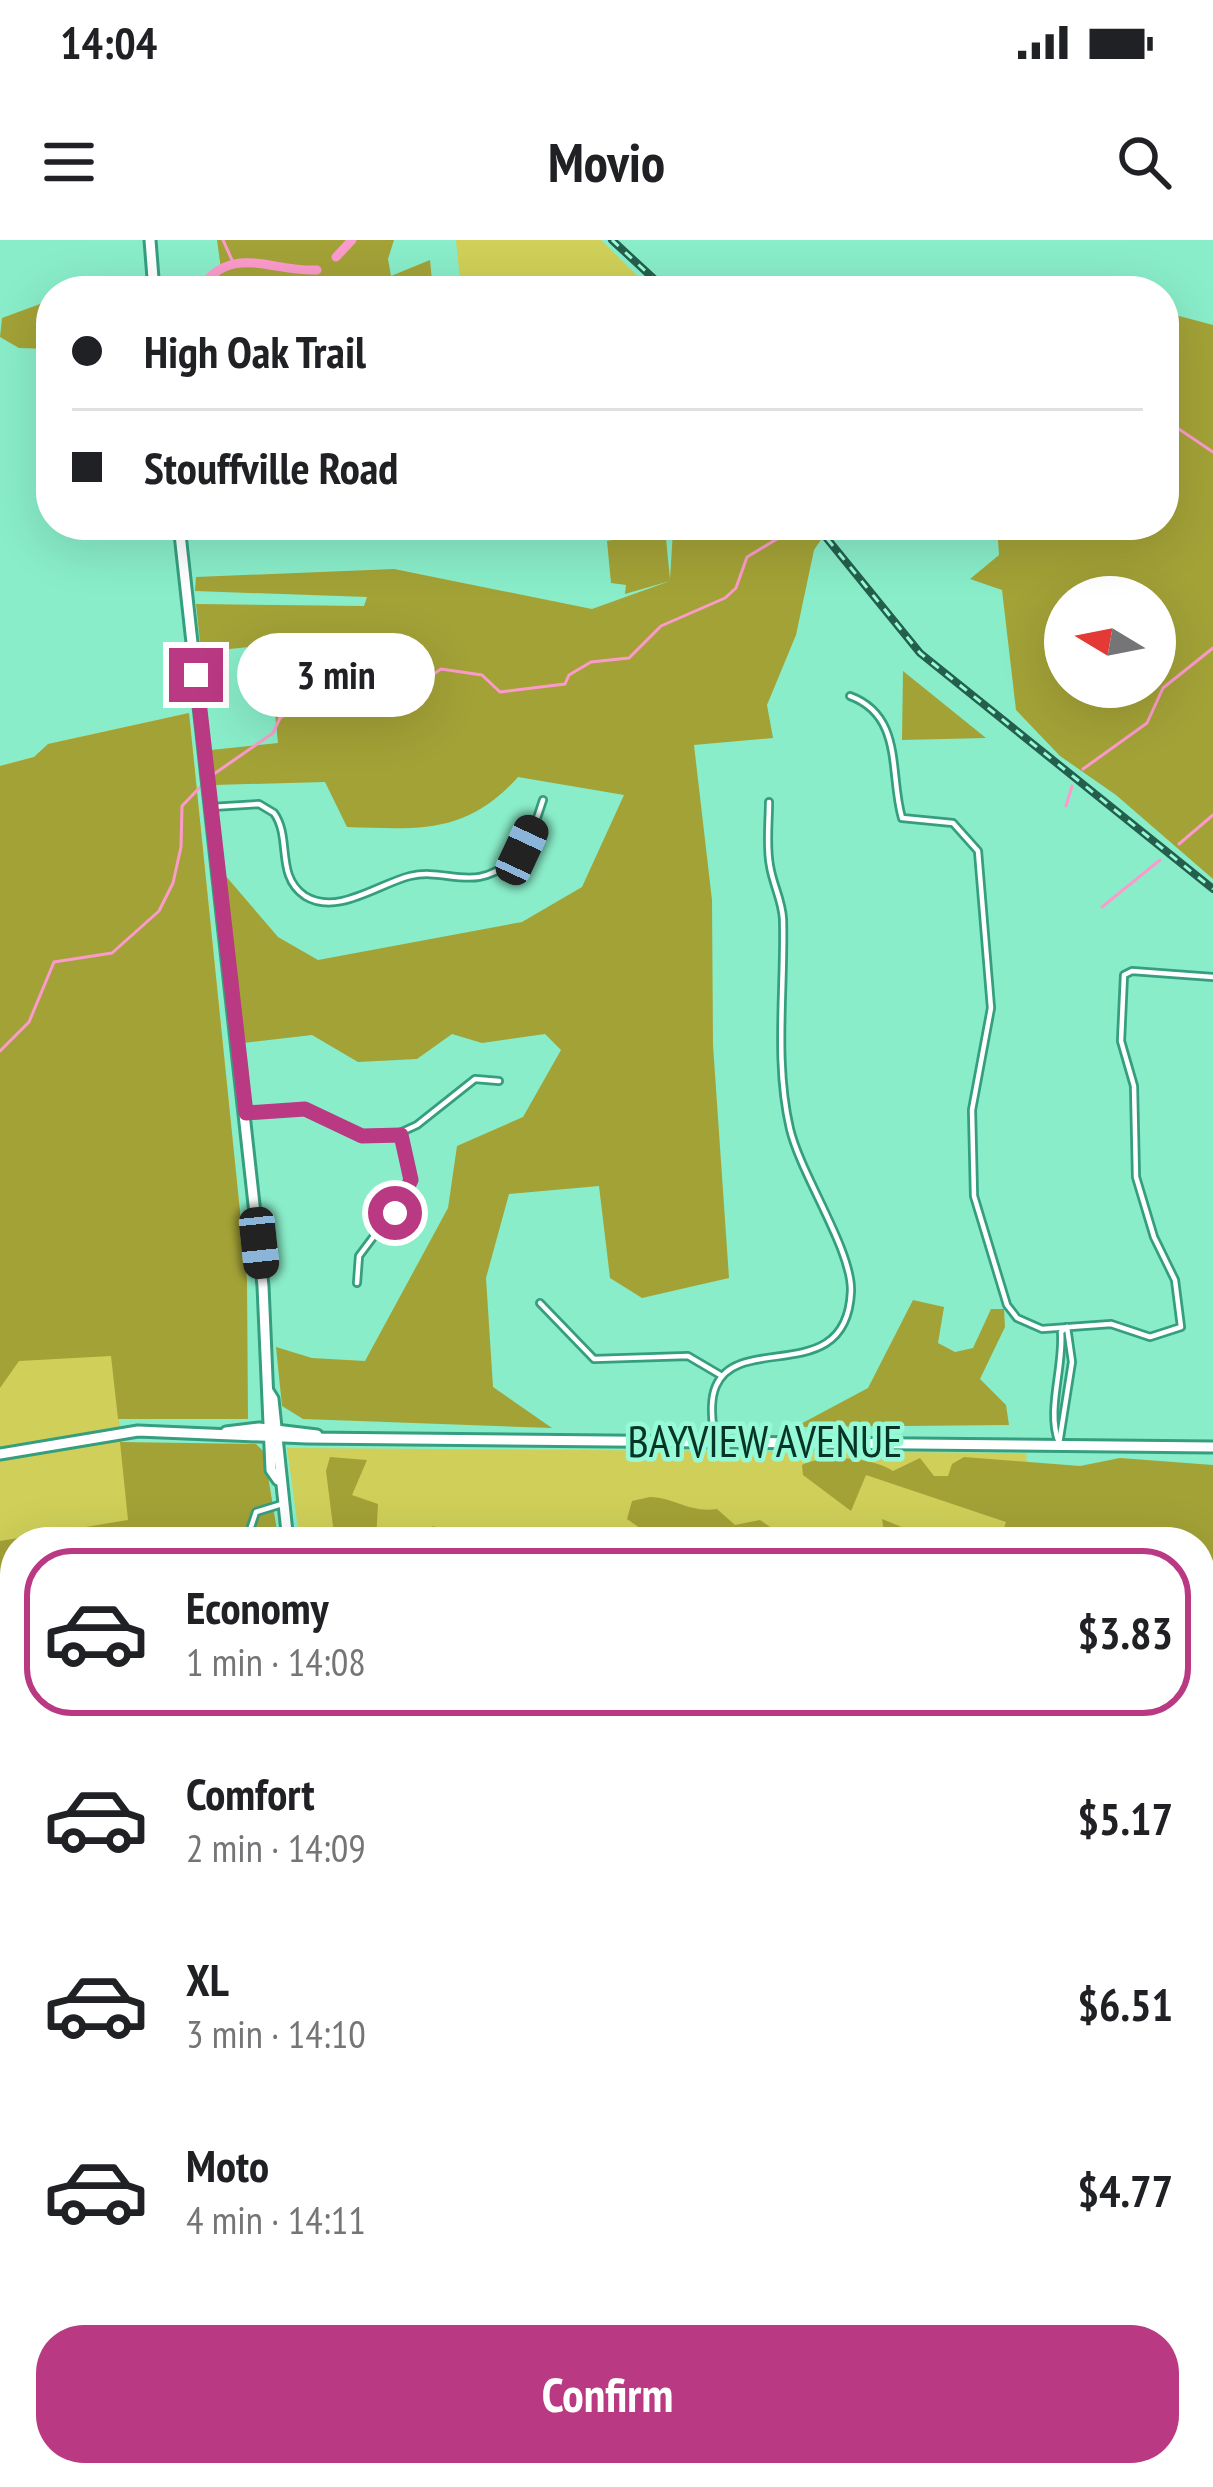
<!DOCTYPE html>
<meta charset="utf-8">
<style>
body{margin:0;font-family:"PT Sans Narrow",sans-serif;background:#f6f6f6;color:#202124;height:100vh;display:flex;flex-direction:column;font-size:45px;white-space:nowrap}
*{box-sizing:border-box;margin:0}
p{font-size:39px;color:#757577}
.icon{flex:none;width:66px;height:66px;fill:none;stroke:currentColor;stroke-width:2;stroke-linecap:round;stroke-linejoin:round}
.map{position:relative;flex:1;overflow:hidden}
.side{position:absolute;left:0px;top:1287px;width:1215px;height:960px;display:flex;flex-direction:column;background:#fff;border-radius:48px 48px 0 0;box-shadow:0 12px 48px #0002}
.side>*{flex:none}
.banner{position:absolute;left:36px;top:36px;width:1143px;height:264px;border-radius:48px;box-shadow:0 12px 48px #0002;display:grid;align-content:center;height:264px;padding:0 36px;background:#fff}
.needle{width:78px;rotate:280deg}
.controls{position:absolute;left:1044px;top:336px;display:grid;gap:24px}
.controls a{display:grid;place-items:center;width:132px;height:132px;border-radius:50%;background:#fff;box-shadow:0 12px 48px #0002;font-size:60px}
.end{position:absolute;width:54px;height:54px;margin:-27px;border:15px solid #ba3983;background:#fff;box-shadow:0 0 0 6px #fff}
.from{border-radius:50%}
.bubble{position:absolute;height:84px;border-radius:42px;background:#fff;box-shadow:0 12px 48px #0002;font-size:39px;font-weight:700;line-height:84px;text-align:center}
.car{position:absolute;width:36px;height:72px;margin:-36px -18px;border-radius:15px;box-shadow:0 0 9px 3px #0007;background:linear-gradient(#222 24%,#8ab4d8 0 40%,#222 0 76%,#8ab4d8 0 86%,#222 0)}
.banner b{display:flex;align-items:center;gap:42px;height:114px;font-size:45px}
.banner b+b{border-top:3px solid #e0e0e0}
.banner i{width:30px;height:30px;background:#202124}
ul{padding:21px 0 0;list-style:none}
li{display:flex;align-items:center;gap:36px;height:168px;margin:0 24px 18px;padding:0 12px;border:6px solid transparent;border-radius:48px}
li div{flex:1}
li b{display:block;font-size:45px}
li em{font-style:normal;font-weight:700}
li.current{border-color:#ba3983}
li>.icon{width:108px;height:108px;stroke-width:1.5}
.primary-button{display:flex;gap:24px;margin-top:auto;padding:24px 36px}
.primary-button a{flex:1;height:138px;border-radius:48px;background:#ba3983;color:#fff;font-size:48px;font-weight:700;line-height:138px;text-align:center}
.status{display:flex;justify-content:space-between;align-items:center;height:84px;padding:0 60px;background:#fff;direction:ltr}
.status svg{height:33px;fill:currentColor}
header{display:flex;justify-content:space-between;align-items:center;height:156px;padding:0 36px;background:#fff;font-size:54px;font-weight:700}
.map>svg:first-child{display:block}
.green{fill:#cfcf59}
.forest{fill:#a3a237;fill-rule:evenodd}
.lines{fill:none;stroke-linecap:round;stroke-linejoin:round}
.stream{stroke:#fb9bcb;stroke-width:3}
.river{stroke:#fb9bcb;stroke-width:9}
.minor-casing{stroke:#359e7e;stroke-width:10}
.secondary-casing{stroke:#359e7e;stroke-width:15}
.minor{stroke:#fff;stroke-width:4.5}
.secondary{stroke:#fff;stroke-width:9}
.rail-casing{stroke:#245f4d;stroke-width:8}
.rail{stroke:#96fad6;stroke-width:3;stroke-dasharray:9;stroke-linecap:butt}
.route{stroke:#ba3983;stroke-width:15}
.labels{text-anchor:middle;stroke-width:9;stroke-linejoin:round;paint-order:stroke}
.street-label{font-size:45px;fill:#063427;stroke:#96fad6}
</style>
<div class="status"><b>14:04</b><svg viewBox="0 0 49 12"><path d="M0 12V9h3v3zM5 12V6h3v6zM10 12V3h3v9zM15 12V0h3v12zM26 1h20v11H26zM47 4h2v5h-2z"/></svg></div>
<header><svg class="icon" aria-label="menu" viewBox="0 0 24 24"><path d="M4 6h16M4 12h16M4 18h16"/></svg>Movio<svg class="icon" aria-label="search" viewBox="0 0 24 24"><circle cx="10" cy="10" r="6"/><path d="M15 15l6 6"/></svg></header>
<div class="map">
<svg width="1213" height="2247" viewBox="0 0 1213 2247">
<rect width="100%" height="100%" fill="#89edc9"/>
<!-- green -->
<g class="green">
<polygon points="456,0 601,0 653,51 461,51"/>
<polygon points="189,473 247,1040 112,1116 133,1302 15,1302 15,2232 248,2232 249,2247 0,2247 0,526 34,517 48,504"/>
<polygon points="287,1208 1026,1213 1034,1302 300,1302"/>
<polygon points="996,2232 1146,2232 1148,2247 998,2247"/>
</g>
<!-- forest -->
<g class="forest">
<polygon points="217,0 394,0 388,19 391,36 430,20 433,51 281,51 251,39 231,51 204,51 216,47 221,29"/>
<polygon points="51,60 51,109 19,108 0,97 2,78"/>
<path d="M 1164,72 L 1213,85 L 1213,639 L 1116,555 L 1060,516 L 1016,470 L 1002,350 L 970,339 L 999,315 L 997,285 L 1164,285 ZM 1065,357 L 1155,357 L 1155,447 L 1065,447 Z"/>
<path d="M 756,285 L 831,285 L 814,310 L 796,395 L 767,465 L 773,498 L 694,505 L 712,660 L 713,805 L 729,1038 L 642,1058 L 610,1038 L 599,946 L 509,954 L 486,1038 L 493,1147 L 552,1188 L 303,1179 L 282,1166 L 276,1107 L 312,1118 L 365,1121 L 448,968 L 457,906 L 523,877 L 561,810 L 545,794 L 482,803 L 452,794 L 417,819 L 358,822 L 312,795 L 243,803 L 224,634 L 278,697 L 318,720 L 522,682 L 582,647 L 624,555 L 518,537 C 466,595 419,589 347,587 L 325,542 L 214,545 L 211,510 L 278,503 L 268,405 L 201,412 L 196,364 L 364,366 L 367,357 L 195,351 L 196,337 L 394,329 L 592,369 L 670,341 L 625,354 L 626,345 L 611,343 L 607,301 L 665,289 L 670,339 L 673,291 Z"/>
<polygon points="903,431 986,498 902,500"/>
<polygon points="189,473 247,1040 248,1179 118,1179 111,1116 19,1121 0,1148 0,526 34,517 48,504"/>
<polygon points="913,1060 944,1067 938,1103 955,1112 973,1108 991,1069 1004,1069 1005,1087 980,1139 1006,1165 1009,1185 795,1187 868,1148"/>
<polygon points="120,1202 256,1204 264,1212 279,1302 15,1302 15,1557 0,1410 0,1301 128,1280"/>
<polygon points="330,1217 367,1220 352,1255 378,1264 376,1302 335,1302 326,1231"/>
<path d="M 964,1217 L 1080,1226 L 1120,1218 L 1213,1225 L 1213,1968 L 1200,1973 L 1200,1302 L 894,1302 L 885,1299 L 882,1279 L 926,1297 L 1001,1297 L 1006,1282 L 866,1235 L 851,1271 L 803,1235 L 802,1225 C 824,1214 872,1217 893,1231 L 920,1218 L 934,1236 L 948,1236 L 952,1224 Z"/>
<path d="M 650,1257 C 676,1258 689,1273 717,1269 L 735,1285 L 760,1280 L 776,1291 L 779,1302 L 660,1302 L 627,1279 L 632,1261 Z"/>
<polygon points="433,1286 455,1295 518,1291 546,1300 591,1294 624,1302 416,1302"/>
<path d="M 1200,1973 C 1213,2011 1211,2065 1200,2108 Z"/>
<polygon points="0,2178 12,2192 15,2232 25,2247 0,2247"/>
<polygon points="558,2232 963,2232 968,2247 558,2247"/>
</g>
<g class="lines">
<!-- stream -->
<g class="stream">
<polyline points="223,0 232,20"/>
<polyline points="1164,179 1213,212"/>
<polyline points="286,427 292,448 309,462"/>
<polyline points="1083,529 1147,483 1163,448 1213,408"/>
<polyline points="211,536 273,493 280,478 298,466 354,459 381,471 441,429 482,435 500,452 565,444 569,435 591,422 629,418 661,386 725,358 736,348 747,317 800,285"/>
<polyline points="1066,566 1072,546"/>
<polyline points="1179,604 1213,575"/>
<polyline points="1102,667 1160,620"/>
<polyline points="0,811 29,782 54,722 112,713 159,671 173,643 181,607 182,566 204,543"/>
<polyline points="1200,1371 1213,1364"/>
</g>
<!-- river -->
<g class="river">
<polyline points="336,17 352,0"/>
<path d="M 198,51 C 231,2 269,32 317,30"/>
</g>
<defs>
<g id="minor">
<polyline points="298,285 303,290"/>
<polyline points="475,285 526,295 535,285"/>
<path d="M 850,456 C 904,476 889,534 902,578 L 953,583 L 978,611 L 991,768 L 972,870 L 974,956 L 1007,1065 L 1017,1078 L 1042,1089 L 1111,1084 L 1150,1097 L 1181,1087 L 1175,1040 L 1154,997 L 1136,937 L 1134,846 L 1121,801 L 1124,735 L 1132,731 L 1213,737"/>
<path d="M 212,567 L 259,564 L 274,573 C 292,598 275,636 305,656 C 337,676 378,644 410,636 C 448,627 474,655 515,618 C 529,606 537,578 543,560"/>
<polyline points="246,873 305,869 351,893 391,897 417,885 475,839 499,841"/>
<polyline points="357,1043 359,1016 410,948 401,895"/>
<polyline points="540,1063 594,1119 688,1116 722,1136"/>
<path d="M 714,1200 C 713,1183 709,1162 716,1146 C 739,1092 847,1148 851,1051 C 852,1010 801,935 790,889 C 774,821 785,749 783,679 C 782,660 773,645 770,626 C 766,606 769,583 769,562"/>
<path d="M 1059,1203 C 1046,1171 1064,1127 1061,1092 L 1067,1087"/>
<polyline points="1059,1204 1072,1122 1067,1087"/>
<polyline points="246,1302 256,1272 282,1264"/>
<polyline points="369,2247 411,2243"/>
</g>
<g id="secondary">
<polyline points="150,0 154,51"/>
<polyline points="179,285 263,1046 271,1230 278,1240"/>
<polyline points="268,1151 273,1159 288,1302"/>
<polyline points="226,1192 259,1188 317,1195"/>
<polyline points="0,1214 138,1191 307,1198 1213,1207"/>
<polyline points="411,2232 413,2247"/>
</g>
</defs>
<!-- minor casing -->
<use href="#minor" class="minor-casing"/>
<!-- secondary casing -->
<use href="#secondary" class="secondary-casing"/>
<!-- minor -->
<use href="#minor" class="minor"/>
<!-- secondary -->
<use href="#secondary" class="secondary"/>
<defs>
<g id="rail">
<polyline points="612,0 667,51"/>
<polyline points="816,285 920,413 1213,649"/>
</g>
</defs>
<!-- rail casing -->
<use href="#rail" class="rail-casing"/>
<!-- rail -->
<use href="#rail" class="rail"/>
</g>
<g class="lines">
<!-- route -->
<polyline class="route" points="196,435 246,873 305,869 362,896 401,895 411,940 395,973"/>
</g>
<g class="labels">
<!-- street labels -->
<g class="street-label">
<text x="765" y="1217">BAYVIEW AVENUE</text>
</g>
</g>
</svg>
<div class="controls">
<a><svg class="needle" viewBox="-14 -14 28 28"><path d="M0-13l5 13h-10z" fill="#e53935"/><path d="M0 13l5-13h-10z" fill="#757577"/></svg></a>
</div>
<i class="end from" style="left:395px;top:973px"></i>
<i class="end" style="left:196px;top:435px"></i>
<div class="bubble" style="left:237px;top:393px;width:198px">3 min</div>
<i class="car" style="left:522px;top:610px;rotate:25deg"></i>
<i class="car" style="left:259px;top:1003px;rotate:174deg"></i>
<div class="banner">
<b><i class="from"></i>High Oak Trail</b>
<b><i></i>Stouffville Road</b>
</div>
<section class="side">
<ul>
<li class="current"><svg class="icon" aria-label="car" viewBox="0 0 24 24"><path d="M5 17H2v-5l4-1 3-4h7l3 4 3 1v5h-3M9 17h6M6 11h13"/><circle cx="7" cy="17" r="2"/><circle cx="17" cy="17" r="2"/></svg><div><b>Economy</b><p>1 min · 14:08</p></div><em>$3.83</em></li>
<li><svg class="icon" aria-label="car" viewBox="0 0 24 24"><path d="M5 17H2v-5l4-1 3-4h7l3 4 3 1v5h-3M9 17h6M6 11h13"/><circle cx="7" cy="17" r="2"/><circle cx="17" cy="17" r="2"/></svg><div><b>Comfort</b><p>2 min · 14:09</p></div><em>$5.17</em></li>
<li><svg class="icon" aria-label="car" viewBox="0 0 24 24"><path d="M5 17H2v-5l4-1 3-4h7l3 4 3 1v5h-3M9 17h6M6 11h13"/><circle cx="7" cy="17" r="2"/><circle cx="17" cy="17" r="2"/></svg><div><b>XL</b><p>3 min · 14:10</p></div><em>$6.51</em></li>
<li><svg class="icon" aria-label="car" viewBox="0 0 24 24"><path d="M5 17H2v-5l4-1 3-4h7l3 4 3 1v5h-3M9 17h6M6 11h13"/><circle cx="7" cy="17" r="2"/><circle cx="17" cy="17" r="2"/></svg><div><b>Moto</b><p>4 min · 14:11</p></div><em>$4.77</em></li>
</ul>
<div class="primary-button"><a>Confirm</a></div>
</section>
</div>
